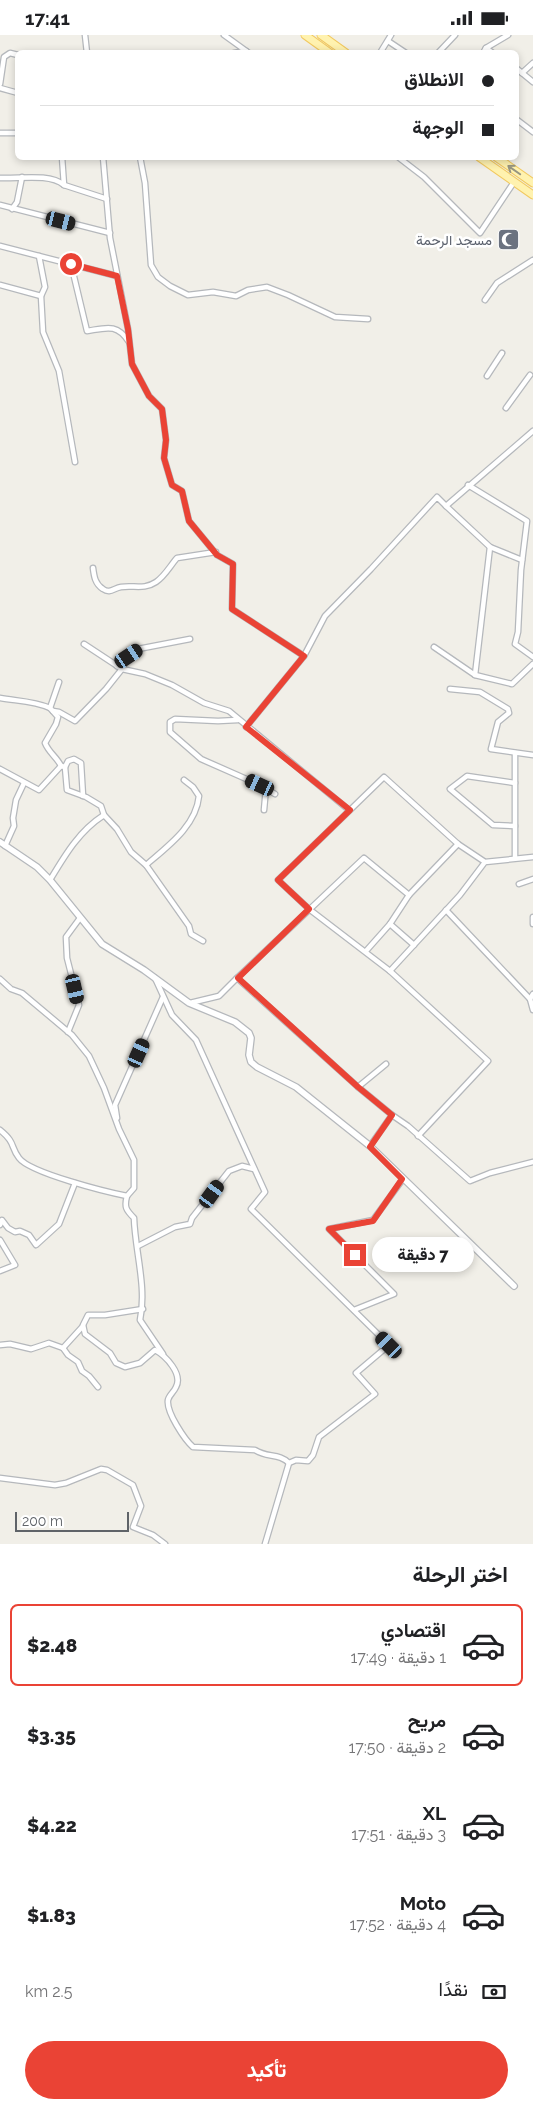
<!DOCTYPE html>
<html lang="ar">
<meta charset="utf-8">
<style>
body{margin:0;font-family:Raleway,Vazirmatn,sans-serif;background:#f2f2f2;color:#202124;direction:rtl;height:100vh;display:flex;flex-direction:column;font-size:19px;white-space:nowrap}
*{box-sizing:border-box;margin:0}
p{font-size:16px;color:#757577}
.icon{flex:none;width:28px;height:28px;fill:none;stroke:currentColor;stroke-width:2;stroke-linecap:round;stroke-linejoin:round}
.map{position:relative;height:1509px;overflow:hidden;direction:ltr}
.side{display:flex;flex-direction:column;background:#fff;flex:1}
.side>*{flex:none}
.hud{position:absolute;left:15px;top:15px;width:504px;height:110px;border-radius:8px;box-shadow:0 2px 8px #0003;direction:rtl;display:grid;align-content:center;height:110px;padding:0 25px;background:#fff}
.scale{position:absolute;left:15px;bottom:12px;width:114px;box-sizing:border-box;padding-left:5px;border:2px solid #5f6368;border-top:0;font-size:14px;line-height:18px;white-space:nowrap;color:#5f6368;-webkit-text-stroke:4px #fff;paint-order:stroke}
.end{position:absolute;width:22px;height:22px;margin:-11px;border:6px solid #ea4335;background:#fff;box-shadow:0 0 0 2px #fff}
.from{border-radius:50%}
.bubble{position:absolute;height:35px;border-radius:18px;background:#fff;box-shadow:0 2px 8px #0003;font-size:16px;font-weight:800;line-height:35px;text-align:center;direction:rtl}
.car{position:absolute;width:15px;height:30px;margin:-15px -8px;border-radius:6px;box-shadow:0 0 4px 1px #0007;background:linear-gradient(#222 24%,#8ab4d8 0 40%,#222 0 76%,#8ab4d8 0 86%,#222 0)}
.hud b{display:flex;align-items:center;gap:18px;height:48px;font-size:19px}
.hud b+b{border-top:1px solid #e0e0e0}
.hud i{width:12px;height:12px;background:#202124}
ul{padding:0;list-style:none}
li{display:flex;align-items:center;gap:15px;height:82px;margin:0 10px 8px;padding:0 15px;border:2px solid transparent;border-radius:8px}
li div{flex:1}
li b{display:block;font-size:19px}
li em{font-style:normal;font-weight:800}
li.on{border-color:#ea4335}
li>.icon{width:45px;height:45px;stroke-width:1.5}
h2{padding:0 25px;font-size:22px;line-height:60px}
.pay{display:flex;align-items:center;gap:12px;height:55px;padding:0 25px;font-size:19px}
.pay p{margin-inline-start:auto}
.action{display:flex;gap:10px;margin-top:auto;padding:10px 25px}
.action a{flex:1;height:58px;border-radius:30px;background:#ea4335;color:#fff;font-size:20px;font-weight:800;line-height:58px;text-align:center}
.status{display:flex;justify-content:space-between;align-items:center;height:35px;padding:0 25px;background:#fff;direction:ltr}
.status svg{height:14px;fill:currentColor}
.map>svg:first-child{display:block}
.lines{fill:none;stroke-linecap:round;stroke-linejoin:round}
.minor-casing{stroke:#b5b8bc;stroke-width:7}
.tertiary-casing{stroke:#b5b8bc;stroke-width:8}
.primary-casing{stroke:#f2c960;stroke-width:9}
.minor{stroke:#fff;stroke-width:4.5}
.tertiary{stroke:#fff;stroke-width:5.5}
.primary{stroke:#fff2af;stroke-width:7}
.oneway{stroke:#979581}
.route{stroke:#ea4335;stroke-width:6}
.labels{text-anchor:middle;stroke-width:5;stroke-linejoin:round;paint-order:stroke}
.worship-label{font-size:14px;fill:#5b616d;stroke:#fff;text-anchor:end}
</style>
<div class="status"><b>17:41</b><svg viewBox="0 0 49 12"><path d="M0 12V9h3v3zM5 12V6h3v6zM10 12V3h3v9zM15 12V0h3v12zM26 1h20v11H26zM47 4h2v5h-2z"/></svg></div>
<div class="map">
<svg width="533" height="1509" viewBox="0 0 533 1509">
<rect width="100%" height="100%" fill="#f1efe8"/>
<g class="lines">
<defs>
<g id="minor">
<polyline points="85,0 87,18"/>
<polyline points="224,0 249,18"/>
<polyline points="388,6 406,18"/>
<polyline points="486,13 508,0"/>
<polyline points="234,18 246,16"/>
<polyline points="380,18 391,0"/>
<polyline points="438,18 455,0"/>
<polyline points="483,18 486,13 493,18"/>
<polyline points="516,33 533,47"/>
<polyline points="522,38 533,28"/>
<polyline points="0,49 4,22 10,18 18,20"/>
<polyline points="0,53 18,58"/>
<polyline points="516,84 533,97"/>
<polyline points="0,98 18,98"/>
<polyline points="103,122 110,203 128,294 132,329 149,361 162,374 166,405 164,423 172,450 182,456 189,486 217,520 233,529 232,574 304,621"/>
<polyline points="140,122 145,148 151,230 158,242 170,251 188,260 213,257 236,261 248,255 267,252 288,260 335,282 368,284"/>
<polyline points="398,122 424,142 480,198 514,147"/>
<path d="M 0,143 C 19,144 49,138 64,150 L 62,122"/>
<polyline points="64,150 107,164"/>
<polyline points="0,170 110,198"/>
<polyline points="12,174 17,167 22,142"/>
<polyline points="0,211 117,241"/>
<polyline points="39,221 45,252 41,261 43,297 59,336 75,427"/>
<path d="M 71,229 L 87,296 C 106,293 117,288 129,307"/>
<polyline points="0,250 41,261"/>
<polyline points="485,265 497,248 533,225"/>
<polyline points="487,341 502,318"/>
<polyline points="506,373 530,340"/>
<polyline points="468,450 527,486 521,535 518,597 515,609 533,622"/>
<polyline points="522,525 490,512 446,471 533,396"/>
<path d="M 93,533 C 94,541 95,549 103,554 C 110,559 114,553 121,552 C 134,550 144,555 156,547 C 165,541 170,531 177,523 L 216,517"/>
<polyline points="84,609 122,634 145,639 172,650 204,668 229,676 349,775"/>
<polyline points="434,612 475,640 512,649 533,629"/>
<polyline points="117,631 138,614 190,604"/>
<polyline points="475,640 490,512"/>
<path d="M 59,647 L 50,673 L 58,682 L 56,689 L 45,708 C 49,718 57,722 61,731"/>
<polyline points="450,654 480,657 508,674 509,678 498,687 491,714 533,720"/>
<path d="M 0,663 C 17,666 34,666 50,673"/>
<polyline points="53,676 59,677 75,686 106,654 122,634"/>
<polyline points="238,685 218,686 175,684 170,687 170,697 201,724 260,750 275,759"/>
<polyline points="246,692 304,621 325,581 371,534 437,462 446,471"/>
<polyline points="65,732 68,726 74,724 81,728 83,761"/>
<polyline points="0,734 39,755 61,731 65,732 67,755 86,762 101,771 104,780"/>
<polyline points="515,748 467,741 450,754 493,790 515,791"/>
<polyline points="264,775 266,753"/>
<polyline points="5,811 14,791 13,783 16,765 24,748"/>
<polyline points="515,823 515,718"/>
<polyline points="485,827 460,860 390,936 309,874 278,845 384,742 458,809 485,827 533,822"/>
<path d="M 146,830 C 168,811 196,791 199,761 L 193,752 L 184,745"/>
<path d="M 50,845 C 65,820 79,796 104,780 L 117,794 L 131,817 L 146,830 L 189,891 L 191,899 L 203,906"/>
<polyline points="519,849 533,844"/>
<polyline points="446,875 530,964"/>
<polyline points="533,882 533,889"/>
<polyline points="390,889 409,860 458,809"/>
<polyline points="366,916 390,889 414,910"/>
<polyline points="390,936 488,1026 418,1101"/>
<polyline points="155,943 172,980 196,1005 265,1157 251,1174 389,1310 356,1338 375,1359 319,1402 313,1420 308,1426 296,1425 289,1428 265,1509"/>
<polyline points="237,943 364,823 409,860"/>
<path d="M 0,944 L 11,954 L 22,958 L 72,1000 L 89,1021 L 104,1053 L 119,1094 L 134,1125 L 134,1153 L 127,1161 C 107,1157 30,1138 19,1123 C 10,1111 16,1108 0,1095"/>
<polyline points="533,959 530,964 533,975"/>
<polyline points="190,968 219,961 237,943 358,1052 392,1080"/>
<polyline points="68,997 79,970 67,923 66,902 80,883"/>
<polyline points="358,1052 386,1029"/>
<polyline points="117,1083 115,1070 163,962"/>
<polyline points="370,1111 392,1080 408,1091 470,1146 490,1138 533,1127"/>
<path d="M 127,1161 C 124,1172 126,1175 134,1183 C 135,1216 147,1252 140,1285 L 163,1319"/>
<polyline points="0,1190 2,1185 8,1193 15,1197 20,1196 29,1200 36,1210 59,1189 75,1148"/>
<polyline points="0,1205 15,1230 0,1236"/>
<polyline points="138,1211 175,1192 190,1189 192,1183 229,1136 242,1131 254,1134"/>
<path d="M 143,1274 L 105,1280 L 88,1280 L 83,1290 L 85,1299 L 110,1318 L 116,1328 L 125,1332 L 140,1328 L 155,1315 C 166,1321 183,1339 176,1352 C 174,1357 169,1360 168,1365 C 166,1377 185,1405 193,1412 L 255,1415 C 267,1423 279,1418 289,1428"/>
<polyline points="354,1275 394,1259 329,1194 373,1185 403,1144"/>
<polyline points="0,1310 10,1309 31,1314 49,1308 63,1313 68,1320 78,1327 82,1336 89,1341 98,1352"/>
<polyline points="63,1313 83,1291"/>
<polyline points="0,1443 55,1450 66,1448 101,1434 107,1435 133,1450 141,1471 133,1492 153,1500 165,1509"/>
</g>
<polyline id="tertiary" points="0,807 37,832 50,845 102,909 144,935 189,968 235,987 249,998 251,1003 249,1020 251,1027 257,1032 296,1052 370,1111 514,1251"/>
<g id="primary">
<polyline points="305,0 330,18"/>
<polyline points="321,0 346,18"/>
<polyline points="479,122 533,160"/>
<polyline points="496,122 533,148"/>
</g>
</defs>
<!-- minor casing -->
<use href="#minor" class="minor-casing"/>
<!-- tertiary casing -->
<use href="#tertiary" class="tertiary-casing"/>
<!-- primary casing -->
<use href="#primary" class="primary-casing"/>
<!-- minor -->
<use href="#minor" class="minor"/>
<!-- tertiary -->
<use href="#tertiary" class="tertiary"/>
<!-- primary -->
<use href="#primary" class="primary"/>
</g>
<!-- one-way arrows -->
<defs><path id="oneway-shaft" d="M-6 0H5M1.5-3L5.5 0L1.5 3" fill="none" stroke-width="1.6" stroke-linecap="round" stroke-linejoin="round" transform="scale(1.25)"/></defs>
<use class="oneway" href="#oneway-shaft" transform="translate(514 135) rotate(-145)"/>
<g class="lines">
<!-- route -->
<polyline class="route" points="71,229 117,241 128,294 132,329 149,361 162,374 166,405 164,423 172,450 182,456 189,486 217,520 233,529 232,574 304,621 246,692 350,775 278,845 309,874 238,943 358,1052 392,1080 370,1112 402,1144 373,1186 329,1194 355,1220"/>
</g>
<!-- icons -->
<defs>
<symbol id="mosque-square" viewBox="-11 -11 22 22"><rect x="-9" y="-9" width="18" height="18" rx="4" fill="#6b7280" stroke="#fff"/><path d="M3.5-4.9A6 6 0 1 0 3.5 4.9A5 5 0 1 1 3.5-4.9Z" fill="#fff"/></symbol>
</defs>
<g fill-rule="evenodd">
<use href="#mosque-square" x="496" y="192" width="25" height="25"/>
</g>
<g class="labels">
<!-- worship labels -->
<g class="worship-label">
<text x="492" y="210">مسجد الرحمة</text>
</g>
</g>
</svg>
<div class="scale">200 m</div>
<i class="end from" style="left:71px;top:229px"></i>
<i class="end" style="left:355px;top:1220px"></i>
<div class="bubble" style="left:372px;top:1202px;width:102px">7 دقيقة</div>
<i class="car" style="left:61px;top:186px;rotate:104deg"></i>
<i class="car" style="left:129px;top:621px;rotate:56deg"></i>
<i class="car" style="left:260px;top:750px;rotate:295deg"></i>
<i class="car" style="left:75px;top:954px;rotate:167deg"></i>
<i class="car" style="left:139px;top:1018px;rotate:24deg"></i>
<i class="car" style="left:212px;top:1159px;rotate:36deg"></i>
<i class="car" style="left:389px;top:1310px;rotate:315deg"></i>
<div class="hud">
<b><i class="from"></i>الانطلاق</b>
<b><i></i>الوجهة</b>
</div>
</div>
<section class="side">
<h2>اختر الرحلة</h2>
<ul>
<li class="on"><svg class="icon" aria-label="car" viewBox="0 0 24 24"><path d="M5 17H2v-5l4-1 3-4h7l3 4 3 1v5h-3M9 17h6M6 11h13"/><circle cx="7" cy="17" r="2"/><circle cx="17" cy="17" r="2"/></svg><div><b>اقتصادي</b><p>1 دقيقة · 17:49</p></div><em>$2.48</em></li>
<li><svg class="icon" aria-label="car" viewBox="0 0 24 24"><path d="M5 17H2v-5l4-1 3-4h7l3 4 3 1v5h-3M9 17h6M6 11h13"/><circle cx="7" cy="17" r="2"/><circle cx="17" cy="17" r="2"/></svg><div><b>مريح</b><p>2 دقيقة · 17:50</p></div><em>$3.35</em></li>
<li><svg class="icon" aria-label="car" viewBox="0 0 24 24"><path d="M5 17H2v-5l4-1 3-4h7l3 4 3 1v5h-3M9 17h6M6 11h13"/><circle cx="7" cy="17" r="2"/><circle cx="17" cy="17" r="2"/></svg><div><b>XL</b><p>3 دقيقة · 17:51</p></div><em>$4.22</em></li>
<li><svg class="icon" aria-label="car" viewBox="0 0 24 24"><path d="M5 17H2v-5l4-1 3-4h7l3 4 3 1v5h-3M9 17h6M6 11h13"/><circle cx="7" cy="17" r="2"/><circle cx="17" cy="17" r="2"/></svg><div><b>Moto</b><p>4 دقيقة · 17:52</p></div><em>$1.83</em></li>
</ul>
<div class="pay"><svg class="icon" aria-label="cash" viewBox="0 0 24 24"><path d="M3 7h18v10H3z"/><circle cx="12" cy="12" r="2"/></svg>نقدًا<p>2.5 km</p></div>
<div class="action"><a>تأكيد</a></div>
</section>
